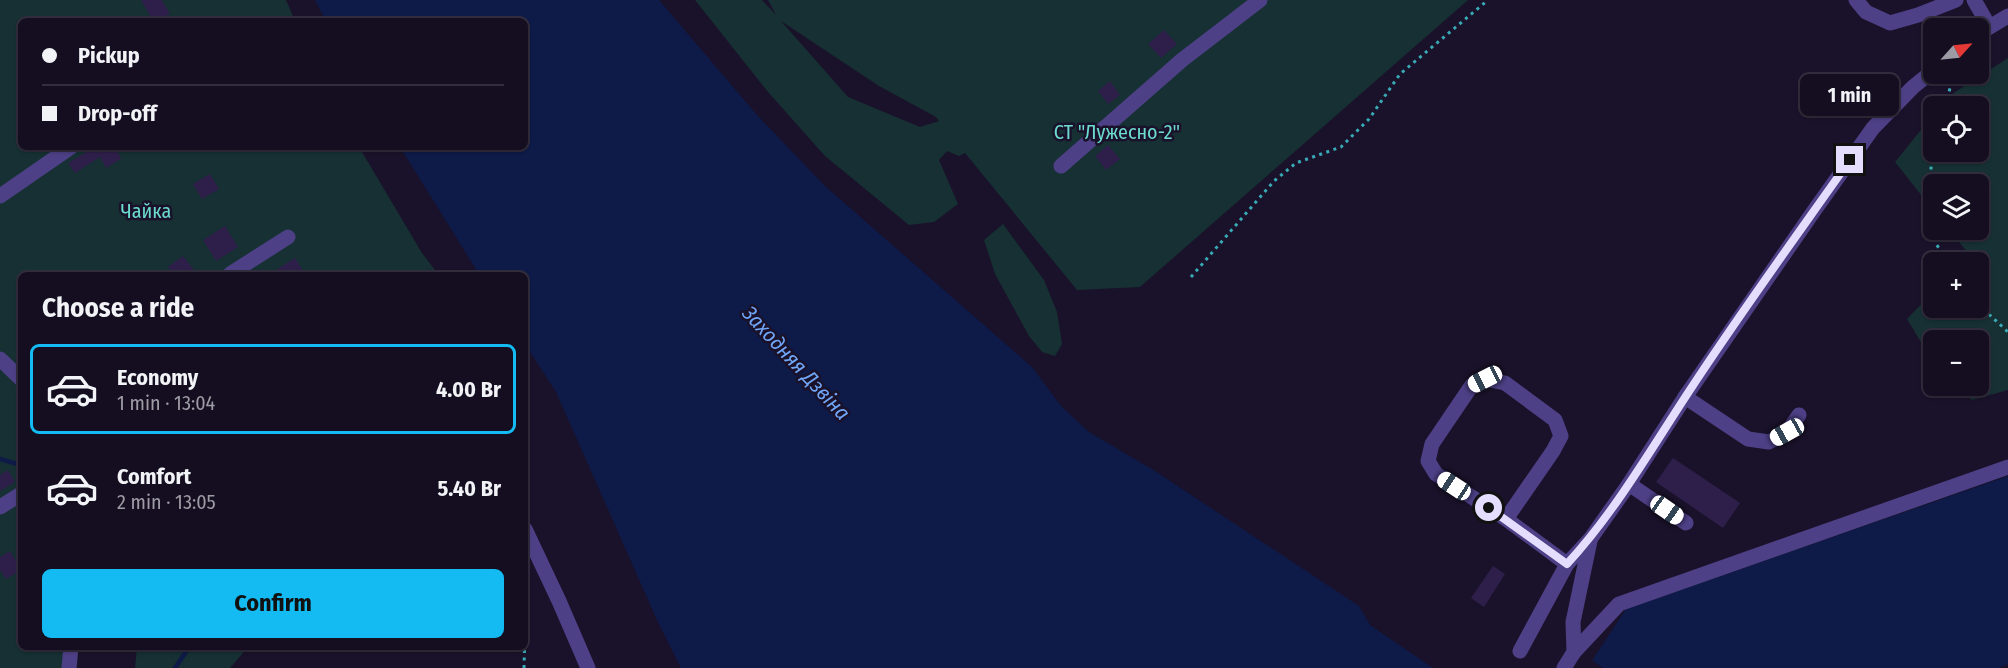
<!DOCTYPE html>
<meta charset="utf-8">
<style>
body{margin:0;font-family:"Fira Sans Condensed",sans-serif;background:#211c2d;color:#f1f3f6;height:100vh;display:flex;flex-direction:column;font-size:22px;white-space:nowrap}
*{box-sizing:border-box;margin:0}
p{font-size:20px;color:#9d9ca5}
.icon{flex:none;width:33px;height:33px;fill:none;stroke:currentColor;stroke-width:2;stroke-linecap:round;stroke-linejoin:round}
.map{position:relative;flex:1;overflow:hidden}
.details{position:absolute;left:18px;top:272px;width:510px;height:378px;display:flex;flex-direction:column;background:#140e20;border-radius:9px;box-shadow:0 2px 4px #0004,0 0 0 2px #332e3e}
.details>*{flex:none}
.top-card{position:absolute;left:18px;top:18px;width:510px;height:132px;border-radius:9px;box-shadow:0 2px 4px #0004,0 0 0 2px #332e3e;display:grid;align-content:center;height:132px;padding:0 24px;background:#140e20}
.needle{width:39px;rotate:63deg}
.buttons{position:absolute;left:1923px;top:18px;display:grid;gap:12px}
.buttons a{display:grid;place-items:center;width:66px;height:66px;border-radius:9px;background:#140e20;box-shadow:0 2px 4px #0004,0 0 0 2px #332e3e;font-size:30px}
.end{position:absolute;width:27px;height:27px;margin:-14px;border:8px solid #e5ddfd;background:#111;box-shadow:0 0 0 3px #111}
.from{border-radius:50%}
.bubble{position:absolute;height:42px;border-radius:9px;background:#140e20;box-shadow:0 2px 4px #0004,0 0 0 2px #332e3e;font-size:20px;font-weight:700;line-height:42px;text-align:center}
.car{position:absolute;width:18px;height:36px;margin:-18px -9px;border-radius:8px;box-shadow:0 0 4px 2px #0007;background:linear-gradient(#fff 24%,#345 0 40%,#fff 0 76%,#345 0 86%,#fff 0)}
.top-card b{display:flex;align-items:center;gap:21px;height:57px;font-size:22px}
.top-card b+b{border-top:2px solid #332e3e}
.top-card i{width:15px;height:15px;background:#f1f3f6}
ul{padding:0;list-style:none}
li{display:flex;align-items:center;gap:18px;height:90px;margin:0 12px 9px;padding:0 12px;border:3px solid transparent;border-radius:9px}
li div{flex:1}
li b{display:block;font-size:22px}
li em{font-style:normal;font-weight:700}
li.active{border-color:#13bbf2}
li>.icon{width:54px;height:54px;stroke-width:1.5}
h2{padding:0 24px;font-size:27px;line-height:72px}
.button{display:flex;gap:12px;margin-top:auto;padding:12px 24px}
.button a{flex:1;height:69px;border-radius:9px;background:#13bbf2;color:#111;font-size:24px;font-weight:700;line-height:69px;text-align:center}
.map>svg:first-child{display:block}
.green{fill:#163033;fill-rule:evenodd}
.water{fill:#0e1a47}
.lines{fill:none;stroke-linecap:round;stroke-linejoin:round}
.stream{stroke:#0e1a47;stroke-width:4.5}
.building{fill:#2e1f4a}
.path{stroke:#38abb6;stroke-width:3;stroke-dasharray:3 4.5;stroke-linecap:butt}
.minor{stroke:#4d4086;stroke-width:15}
.route{stroke:#e5ddfd;stroke-width:8}
.labels{text-anchor:middle;stroke-width:5;stroke-linejoin:round;paint-order:stroke}
.park-label{font-size:20px;fill:#6bdbcf;stroke:#1a122a}
.water-label{font-size:21px;font-style:italic;fill:#70a5f7;stroke:#1a122a}
</style>
<div class="map">
<svg width="2008" height="668" viewBox="0 0 2008 668">
<rect width="100%" height="100%" fill="#1a122a"/>
<!-- green -->
<g class="green">
<polygon points="0,0 286,0 295,21 21,21 21,147 359,147 422,253 438,274 21,274 21,646 78,647 77,668 0,668"/>
<path d="M 695,0 L 762,0 L 776,15 L 768,0 L 1468,0 L 1140,287 L 1077,290 L 965,153 L 959,156 L 947,151 L 939,160 L 958,204 L 934,222 L 909,225 L 825,156 L 768,92 ZM 781,21 L 879,86 L 936,117 L 939,121 L 920,127 L 848,97 Z"/>
<polygon points="2008,58 2008,390 1972,400 1955,386 1978,386 1978,340 1934,340 1933,362 1907,319 1933,292 1934,308 1978,308 1978,262 1962,262 1969,254 1949,230 1978,230 1978,184 1934,184 1933,210 1895,162 1933,115 1934,152 1978,152 1978,106 1940,106 1949,96"/>
<polygon points="1003,224 1044,280 1057,312 1062,344 1055,356 1042,352 1029,336 995,274 984,240"/>
<polygon points="137,647 137,646 248,647 230,668 135,668"/>
</g>
<!-- water -->
<g class="water">
<polygon points="315,0 659,0 757,115 825,186 1032,367 1061,406 1089,432 1155,471 1359,606 1370,625 1433,668 681,668 657,620 556,392 525,344 525,274 479,274 400,147 525,147 525,21 326,21"/>
<polygon points="2008,476 2008,664 1999,668 1603,668 1593,661 1593,659 1626,609"/>
</g>
<g class="lines">
<!-- stream -->
<g class="stream">
<polyline points="0,459 21,465"/>
<polyline points="175,668 190,646"/>
</g>
</g>
<!-- building -->
<g class="building">
<polygon points="141,0 162,0 170,14 157,21 153,21"/>
<polygon points="1164,30 1177,44 1161,58 1148,44"/>
<polygon points="1110,81 1120,95 1108,104 1098,91"/>
<polygon points="1108,145 1120,159 1106,170 1095,156"/>
<polygon points="95,147 116,147 121,159 106,168 100,157 75,173 68,163"/>
<polygon points="210,174 219,189 202,199 193,184"/>
<polygon points="225,226 238,247 216,261 203,240"/>
<polygon points="183,256 197,274 174,274 168,267"/>
<polygon points="295,258 305,274 270,274"/>
<polygon points="1673,458 1740,503 1723,528 1656,482"/>
<polygon points="8,470 15,482 0,491 0,475"/>
<polygon points="10,551 21,570 6,579 0,570 0,557"/>
<polygon points="1493,566 1505,574 1484,607 1471,598"/>
</g>
<g class="lines">
<!-- path -->
<g class="path">
<polyline points="1946,106 1953,74"/>
<polyline points="1935,152 1931,168 1925,227 1948,262"/>
<polyline points="1191,277 1274,181 1296,163 1341,147 1369,119 1400,74 1488,0"/>
<polyline points="1978,304 2008,332"/>
<polyline points="524,668 525,627"/>
</g>
<!-- minor -->
<g class="minor">
<polyline points="1856,0 1866,12 1890,23 1918,15 1956,0"/>
<polyline points="1974,0 1989,26"/>
<polyline points="1978,34 2008,16"/>
<polyline points="1061,166 1182,60 1260,0"/>
<polyline points="0,196 71,147"/>
<polyline points="230,274 288,237"/>
<polyline points="0,359 21,379"/>
<polyline points="1685,397 1748,439 1769,442 1787,432 1799,415"/>
<polyline points="1629,484 1686,523"/>
<polyline points="0,507 21,494"/>
<polyline points="1506,519 1553,451 1561,436 1555,420 1505,383 1485,379 1472,385 1432,444 1428,461 1436,474 1506,519 1567,564"/>
<polyline points="525,529 559,601 588,668"/>
<polyline points="1520,651 1567,564 1591,538 1629,484 1685,397 1816,208 1873,128 1913,87 1934,70"/>
<polyline points="1574,652 1619,604 2008,467"/>
<polyline points="69,668 71,646"/>
<polyline points="1564,668 1574,652 1573,622 1590,541"/>
</g>
</g>
<g class="lines">
<!-- route -->
<path class="route" d="M 1489,508 L 1567,564 C 1614,513 1648,454 1686,396 C 1738,316 1795,238 1850,160"/>
</g>
<g class="labels">
<!-- park labels -->
<g class="park-label">
<text x="1117" y="139">СТ "Лужесно-2"</text>
<text x="146" y="218">Чайка</text>
</g>
<!-- water labels -->
<g class="water-label">
<text transform="translate(796 363) rotate(47)" y="7">Заходняя Дзвіна</text>
</g>
</g>
</svg>
<div class="buttons">
<a><svg class="needle" viewBox="-14 -14 28 28"><path d="M0-13l5 13h-10z" fill="#e53935"/><path d="M0 13l5-13h-10z" fill="#9d9ca5"/></svg></a>
<a><svg class="icon" aria-label="locate" viewBox="0 0 24 24"><circle cx="12" cy="12" r="6"/><path d="M12 2v4M12 18v4M2 12h4M18 12h4"/></svg></a>
<a><svg class="icon" aria-label="layers" viewBox="0 0 24 24"><path d="M12 4l9 5-9 5-9-5zM3 14l9 5 9-5"/></svg></a>
<a>+</a>
<a>−</a>
</div>
<i class="end from" style="left:1489px;top:508px"></i>
<i class="end" style="left:1850px;top:160px"></i>
<div class="bubble" style="left:1800px;top:74px;width:99px">1 min</div>
<i class="car" style="left:1485px;top:379px;rotate:243deg"></i>
<i class="car" style="left:1787px;top:432px;rotate:241deg"></i>
<i class="car" style="left:1454px;top:486px;rotate:303deg"></i>
<i class="car" style="left:1667px;top:510px;rotate:125deg"></i>
<div class="top-card">
<b><i class="from"></i>Pickup</b>
<b><i></i>Drop-off</b>
</div>
<section class="details">
<h2>Choose a ride</h2>
<ul>
<li class="active"><svg class="icon" aria-label="car" viewBox="0 0 24 24"><path d="M5 17H2v-5l4-1 3-4h7l3 4 3 1v5h-3M9 17h6M6 11h13"/><circle cx="7" cy="17" r="2"/><circle cx="17" cy="17" r="2"/></svg><div><b>Economy</b><p>1 min · 13:04</p></div><em>4.00 Br</em></li>
<li><svg class="icon" aria-label="car" viewBox="0 0 24 24"><path d="M5 17H2v-5l4-1 3-4h7l3 4 3 1v5h-3M9 17h6M6 11h13"/><circle cx="7" cy="17" r="2"/><circle cx="17" cy="17" r="2"/></svg><div><b>Comfort</b><p>2 min · 13:05</p></div><em>5.40 Br</em></li>
</ul>
<div class="button"><a>Confirm</a></div>
</section>
</div>
